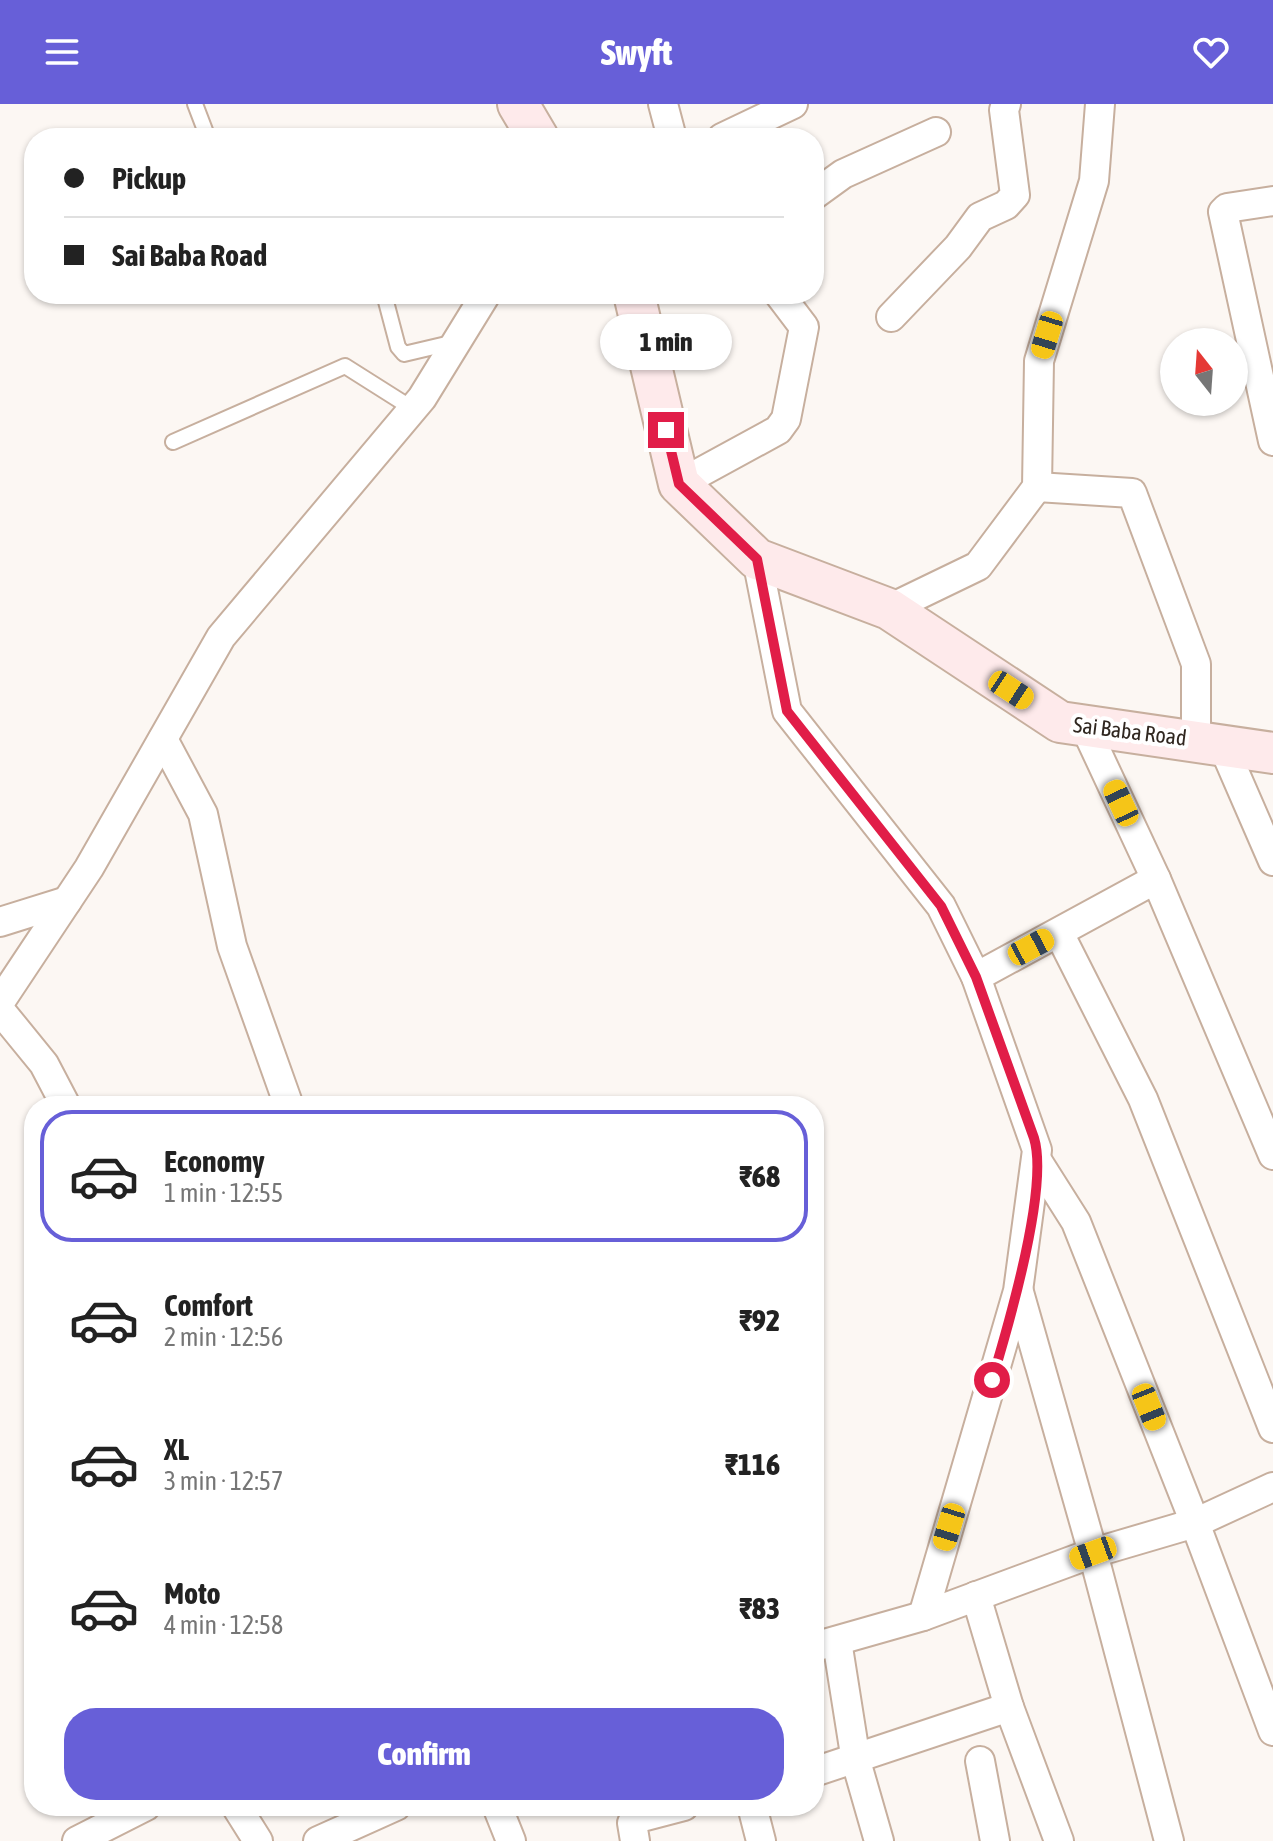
<!DOCTYPE html>
<meta charset="utf-8">
<style>
body{margin:0;font-family:"Asap Condensed",sans-serif;background:#f6f6f6;color:#222;height:100vh;display:flex;flex-direction:column;font-size:30px;white-space:nowrap}
*{box-sizing:border-box;margin:0}
p{font-size:26px;color:#767676}
.icon{flex:none;width:44px;height:44px;fill:none;stroke:currentColor;stroke-width:2;stroke-linecap:round;stroke-linejoin:round}
.map{position:relative;flex:1;overflow:hidden}
.sheet{position:absolute;left:24px;top:992px;width:800px;height:720px;display:flex;flex-direction:column;background:#fff;border-radius:32px;box-shadow:0 2px 6px #0004}
.sheet>*{flex:none}
.banner{position:absolute;left:24px;top:24px;width:800px;height:176px;border-radius:32px;box-shadow:0 2px 6px #0004;display:grid;align-content:center;height:176px;padding:0 40px;background:#fff}
.needle{width:52px;rotate:343deg}
.tools{position:absolute;left:1160px;top:224px;display:grid;gap:16px}
.tools a{display:grid;place-items:center;width:88px;height:88px;border-radius:50%;background:#fff;box-shadow:0 2px 6px #0004;font-size:40px}
.end{position:absolute;width:36px;height:36px;margin:-18px;border:10px solid #e11d48;background:#fff;box-shadow:0 0 0 4px #fff}
.from{border-radius:50%}
.bubble{position:absolute;height:56px;border-radius:28px;background:#fff;box-shadow:0 2px 6px #0004;font-size:26px;font-weight:800;line-height:56px;text-align:center}
.car{position:absolute;width:24px;height:48px;margin:-24px -12px;border-radius:10px;box-shadow:0 0 6px 2px #0007;background:linear-gradient(#f5c518 24%,#345 0 40%,#f5c518 0 76%,#345 0 86%,#f5c518 0)}
.banner b{display:flex;align-items:center;gap:28px;height:76px;font-size:30px}
.banner b+b{border-top:2px solid #e0e0e0}
.banner i{width:20px;height:20px;background:#222}
ul{padding:14px 0 0;list-style:none}
li{display:flex;align-items:center;gap:24px;height:132px;margin:0 16px 12px;padding:0 24px;border:4px solid transparent;border-radius:32px}
li div{flex:1}
li b{display:block;font-size:30px}
li em{font-style:normal;font-weight:800}
li.active{border-color:#675fd8}
li>.icon{width:72px;height:72px;stroke-width:1.5}
.action{display:flex;gap:16px;margin-top:auto;padding:16px 40px}
.action a{flex:1;height:92px;border-radius:32px;background:#675fd8;color:#fff;font-size:32px;font-weight:800;line-height:92px;text-align:center}
header{display:flex;justify-content:space-between;align-items:center;height:104px;padding:0 40px;background:#675fd8;color:#fff;font-size:36px;font-weight:800}
.map>svg:first-child{display:block}
.lines{fill:none;stroke-linecap:round;stroke-linejoin:round}
.lane-casing{stroke:#c7af9e;stroke-width:18}
.street-casing{stroke:#c7af9e;stroke-width:32}
.secondary-casing{stroke:#c7af9e;stroke-width:44}
.lane{stroke:#fff;stroke-width:14}
.street{stroke:#fff;stroke-width:28}
.secondary{stroke:#feeaeb;stroke-width:40}
.route{stroke:#e11d48;stroke-width:10}
.labels{text-anchor:middle;stroke-width:8;stroke-linejoin:round;paint-order:stroke}
.street-label{font-size:22px;fill:#302720;stroke:#fff}
</style>
<header><svg class="icon" aria-label="menu" viewBox="0 0 24 24"><path d="M4 6h16M4 12h16M4 18h16"/></svg>Swyft<svg class="icon" aria-label="heart" viewBox="0 0 24 24"><path d="M12 20l-8-8c-3-5 5-10 8-4 3-6 11-1 8 4z"/></svg></header>
<div class="map">
<svg width="1273" height="1737" viewBox="0 0 1273 1737">
<rect width="100%" height="100%" fill="#fcf7f3"/>
<g class="lines">
<defs>
<g id="lane">
<polyline points="195,0 208,34"/>
<polyline points="384,190 398,243 404,250 455,238"/>
<polyline points="173,338 345,262 413,305"/>
</g>
<g id="street">
<polyline points="663,0 672,34"/>
<polyline points="722,34 793,0"/>
<polyline points="814,91 843,70 936,28"/>
<polyline points="1273,97 1227,104 1223,108 1273,337"/>
<polyline points="891,213 958,143 980,113 1006,101 1015,91 1004,6 1006,0"/>
<polyline points="679,380 778,326 786,315 804,223 779,190"/>
<polyline points="1037,383 1132,389 1196,560 1196,635"/>
<polyline points="757,455 787,607 941,802 976,873 1037,1046 1018,1187 923,1512"/>
<polyline points="889,505 978,462 1037,383 1039,257 1094,77 1100,0"/>
<polyline points="1085,623 1156,775 1273,1051"/>
<polyline points="163,635 203,710 232,842 289,1002"/>
<polyline points="1223,642 1273,757"/>
<polyline points="0,818 67,797"/>
<polyline points="1059,829 1143,995 1273,1324"/>
<polyline points="976,873 1156,775"/>
<polyline points="0,898 89,764 221,533 422,294 486,190"/>
<polyline points="0,906 44,960 66,1002"/>
<polyline points="1038,1058 1076,1118 1195,1419 1273,1627"/>
<polyline points="1019,1188 1093,1449 1169,1737"/>
<polyline points="976,1492 1009,1603 1059,1737"/>
<polyline points="837,1537 856,1657 879,1737"/>
<polyline points="814,1543 923,1512 1093,1449 1195,1419 1273,1383"/>
<polyline points="980,1657 995,1737"/>
<polyline points="814,1668 1009,1603"/>
<polyline points="236,1702 258,1737"/>
<polyline points="497,1702 511,1737"/>
<polyline points="752,1702 761,1737"/>
<polyline points="77,1737 146,1702"/>
<polyline points="318,1737 396,1702"/>
<polyline points="635,1737 632,1719 642,1713 684,1702"/>
</g>
<g id="secondary">
<polyline points="518,0 538,34"/>
<polyline points="634,190 679,380 757,455 889,505 1060,618 1273,649"/>
</g>
</defs>
<!-- lane casing -->
<use href="#lane" class="lane-casing"/>
<!-- street casing -->
<use href="#street" class="street-casing"/>
<!-- secondary casing -->
<use href="#secondary" class="secondary-casing"/>
<!-- lane -->
<use href="#lane" class="lane"/>
<!-- street -->
<use href="#street" class="street"/>
<!-- secondary -->
<use href="#secondary" class="secondary"/>
</g>
<g class="lines">
<!-- route -->
<path class="route" d="M 666,326 L 679,380 L 757,455 L 787,607 L 941,802 L 976,873 L 1034,1034 C 1049,1083 1008,1223 992,1276"/>
</g>
<g class="labels">
<!-- street labels -->
<g class="street-label">
<text transform="translate(1130 627) rotate(7)" y="8">Sai Baba Road</text>
</g>
</g>
</svg>
<div class="tools">
<a><svg class="needle" viewBox="-14 -14 28 28"><path d="M0-13l5 13h-10z" fill="#e53935"/><path d="M0 13l5-13h-10z" fill="#767676"/></svg></a>
</div>
<i class="end from" style="left:992px;top:1276px"></i>
<i class="end" style="left:666px;top:326px"></i>
<div class="bubble" style="left:600px;top:210px;width:132px">1 min</div>
<i class="car" style="left:1047px;top:231px;rotate:197deg"></i>
<i class="car" style="left:1011px;top:586px;rotate:123deg"></i>
<i class="car" style="left:1121px;top:699px;rotate:335deg"></i>
<i class="car" style="left:1031px;top:843px;rotate:62deg"></i>
<i class="car" style="left:1149px;top:1303px;rotate:158deg"></i>
<i class="car" style="left:949px;top:1423px;rotate:197deg"></i>
<i class="car" style="left:1093px;top:1449px;rotate:250deg"></i>
<div class="banner">
<b><i class="from"></i>Pickup</b>
<b><i></i>Sai Baba Road</b>
</div>
<section class="sheet">
<ul>
<li class="active"><svg class="icon" aria-label="car" viewBox="0 0 24 24"><path d="M5 17H2v-5l4-1 3-4h7l3 4 3 1v5h-3M9 17h6M6 11h13"/><circle cx="7" cy="17" r="2"/><circle cx="17" cy="17" r="2"/></svg><div><b>Economy</b><p>1 min · 12:55</p></div><em>₹68</em></li>
<li><svg class="icon" aria-label="car" viewBox="0 0 24 24"><path d="M5 17H2v-5l4-1 3-4h7l3 4 3 1v5h-3M9 17h6M6 11h13"/><circle cx="7" cy="17" r="2"/><circle cx="17" cy="17" r="2"/></svg><div><b>Comfort</b><p>2 min · 12:56</p></div><em>₹92</em></li>
<li><svg class="icon" aria-label="car" viewBox="0 0 24 24"><path d="M5 17H2v-5l4-1 3-4h7l3 4 3 1v5h-3M9 17h6M6 11h13"/><circle cx="7" cy="17" r="2"/><circle cx="17" cy="17" r="2"/></svg><div><b>XL</b><p>3 min · 12:57</p></div><em>₹116</em></li>
<li><svg class="icon" aria-label="car" viewBox="0 0 24 24"><path d="M5 17H2v-5l4-1 3-4h7l3 4 3 1v5h-3M9 17h6M6 11h13"/><circle cx="7" cy="17" r="2"/><circle cx="17" cy="17" r="2"/></svg><div><b>Moto</b><p>4 min · 12:58</p></div><em>₹83</em></li>
</ul>
<div class="action"><a>Confirm</a></div>
</section>
</div>
